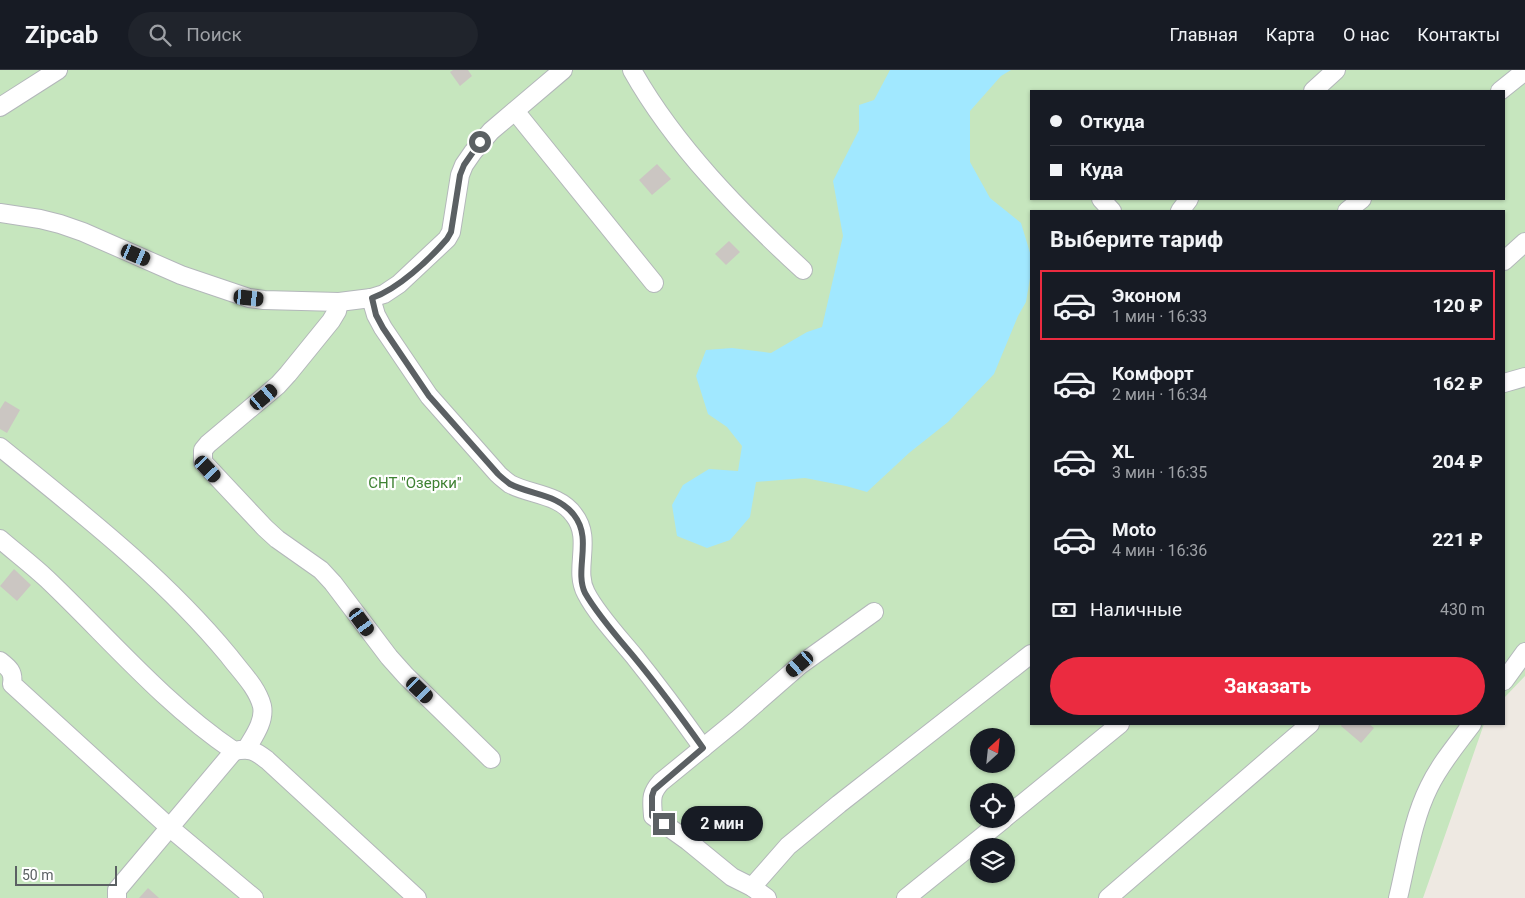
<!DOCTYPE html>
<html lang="ru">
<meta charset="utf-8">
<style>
body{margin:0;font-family:Roboto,sans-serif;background:#20242c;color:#f1f3f6;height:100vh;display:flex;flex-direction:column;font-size:19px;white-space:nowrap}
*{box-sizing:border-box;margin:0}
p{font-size:16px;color:#9ea1a6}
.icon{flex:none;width:28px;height:28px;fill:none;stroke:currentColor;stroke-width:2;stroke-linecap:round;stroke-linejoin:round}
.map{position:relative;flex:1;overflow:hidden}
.panel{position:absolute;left:1030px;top:140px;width:475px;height:515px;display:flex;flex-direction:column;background:#171b24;border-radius:0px;box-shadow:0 1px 4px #0004}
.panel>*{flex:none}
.top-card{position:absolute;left:1030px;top:20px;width:475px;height:110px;border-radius:0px;box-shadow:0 1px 4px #0004;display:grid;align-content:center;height:110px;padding:0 20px;background:#171b24}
.needle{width:32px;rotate:27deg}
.controls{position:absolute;left:970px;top:658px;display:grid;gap:10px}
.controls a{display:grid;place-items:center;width:45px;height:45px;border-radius:50%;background:#171b24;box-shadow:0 1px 4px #0004;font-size:25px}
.scale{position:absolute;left:15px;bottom:12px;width:102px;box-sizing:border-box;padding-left:5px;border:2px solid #5b6063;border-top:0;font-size:14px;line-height:18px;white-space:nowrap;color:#5b6063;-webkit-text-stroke:4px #fff;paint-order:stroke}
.end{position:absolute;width:22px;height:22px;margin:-11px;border:6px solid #5b6063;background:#fff;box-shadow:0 0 0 2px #fff}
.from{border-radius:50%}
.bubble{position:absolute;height:35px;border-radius:18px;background:#171b24;box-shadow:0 1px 4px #0004;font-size:16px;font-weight:700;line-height:35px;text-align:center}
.car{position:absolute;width:15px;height:30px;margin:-15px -8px;border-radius:6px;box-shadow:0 0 4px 1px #0007;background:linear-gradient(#222 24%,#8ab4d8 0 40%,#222 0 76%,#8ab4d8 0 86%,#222 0)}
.top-card b{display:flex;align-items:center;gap:18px;height:48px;font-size:19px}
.top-card b+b{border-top:1px solid #363941}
.top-card i{width:12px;height:12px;background:#f1f3f6}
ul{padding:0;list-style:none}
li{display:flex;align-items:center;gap:15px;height:70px;margin:0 10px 8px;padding:0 10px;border:2px solid transparent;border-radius:0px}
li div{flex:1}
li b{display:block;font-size:19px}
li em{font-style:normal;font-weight:700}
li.active{border-color:#eb2b40}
li>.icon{width:45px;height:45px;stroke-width:1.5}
h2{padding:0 20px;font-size:22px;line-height:60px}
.pay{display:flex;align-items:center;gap:12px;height:55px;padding:0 20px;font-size:19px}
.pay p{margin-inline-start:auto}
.action{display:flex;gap:10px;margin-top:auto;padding:10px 20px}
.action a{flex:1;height:58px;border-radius:30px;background:#eb2b40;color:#fff;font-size:20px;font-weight:700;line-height:58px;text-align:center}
header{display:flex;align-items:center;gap:30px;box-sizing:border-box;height:70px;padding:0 25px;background:#171b24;border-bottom:1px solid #363941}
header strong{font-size:24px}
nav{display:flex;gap:28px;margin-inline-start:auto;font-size:18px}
.search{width:350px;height:45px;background:#20242c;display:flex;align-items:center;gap:12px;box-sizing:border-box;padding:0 18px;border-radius:28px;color:#9ea1a6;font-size:19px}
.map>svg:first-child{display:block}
.green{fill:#c6e6be;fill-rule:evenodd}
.water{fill:#a1e8ff}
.building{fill:#cbc6c2}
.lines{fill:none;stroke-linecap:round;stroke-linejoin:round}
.minor-casing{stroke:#b3b7ba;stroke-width:20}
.minor{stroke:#fff;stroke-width:18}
.route{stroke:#5b6063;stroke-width:6}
.labels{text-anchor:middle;stroke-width:4.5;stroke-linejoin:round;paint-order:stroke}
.park-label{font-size:15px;fill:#3f8233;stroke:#fff}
</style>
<header>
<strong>Zipcab</strong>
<div class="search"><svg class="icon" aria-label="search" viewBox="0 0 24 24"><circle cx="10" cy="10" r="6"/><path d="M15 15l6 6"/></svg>Поиск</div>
<nav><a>Главная</a><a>Карта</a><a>О нас</a><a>Контакты</a></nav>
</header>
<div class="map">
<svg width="1525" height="828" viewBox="0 0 1525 828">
<rect width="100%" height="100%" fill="#eee9e2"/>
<!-- green -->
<path class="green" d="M 0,0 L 1525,0 L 1525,606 L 1504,628 L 1504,141 L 1031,141 L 1031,654 L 1484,654 L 1423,828 L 0,828 ZM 1031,21 L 1504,21 L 1504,129 L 1031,129 ZM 979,666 L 1006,666 L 1006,694 L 979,694 ZM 979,721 L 1006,721 L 1006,749 L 979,749 ZM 979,776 L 1006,776 L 1006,804 L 979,804 Z"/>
<!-- water -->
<polygon class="water" points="890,0 1011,0 1001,6 970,41 970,92 990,128 1021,153 1031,186 1031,202 1026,232 1018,246 994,304 948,352 909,383 867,422 846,416 805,408 756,412 750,447 730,470 707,478 677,466 672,435 683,415 709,399 738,401 742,376 727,357 708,344 696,306 706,280 732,278 771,283 807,262 822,257 843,166 833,111 859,60 859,35 874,30"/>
<!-- building -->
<g class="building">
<polygon points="453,0 468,0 472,6 460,16 450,2"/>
<polygon points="657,94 671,109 652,125 639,110"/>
<polygon points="729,171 740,182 726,195 715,184"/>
<polygon points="5,331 20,340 7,363 0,359 0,339"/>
<polygon points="14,499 31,515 17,531 0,516"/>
<polygon points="1342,654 1369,654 1374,658 1361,673 1341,656"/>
<polygon points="148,818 159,828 139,828"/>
</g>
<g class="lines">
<defs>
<g id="minor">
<path d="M 632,0 C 674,75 740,142 803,200"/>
<polyline points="1313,21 1336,0"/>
<polyline points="1500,21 1525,1"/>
<polyline points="0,37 58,0"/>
<polyline points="515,41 654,213"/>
<polyline points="1101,129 1112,141"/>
<polyline points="1180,141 1189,129"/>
<polyline points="1347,141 1362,129"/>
<polyline points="0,143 40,149 60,154 83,162 181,205 249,228 264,230 339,232 371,228 384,224 399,214 447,169 451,162 460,105 464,95 473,82 491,61 563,0"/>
<polyline points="1504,191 1525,172"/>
<path d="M 371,228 L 376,245 L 383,258 L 429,326 L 498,404 C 502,408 506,411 510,414 C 531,425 559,424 574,445 C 593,469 573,499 586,523 C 596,543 619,568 634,586 C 658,616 681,647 703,678"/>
<polyline points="339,232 337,241 331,251 288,304 278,315 208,374 203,380 203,392 265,458 277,469 321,500 333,513 389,587 406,606 491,689"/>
<polyline points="1504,313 1525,307"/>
<path d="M 0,377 C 80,442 163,506 229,586 C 241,602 257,617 262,636 C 265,651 254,666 247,678"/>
<path d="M 0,469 C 15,482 32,495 47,509 C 108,567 163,633 234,681 C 250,678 254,680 267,690 L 417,828"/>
<path d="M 0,591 C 9,598 14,602 12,614 L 169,757 L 254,828"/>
<polyline points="1504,611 1525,582"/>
<polyline points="1006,747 1120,654"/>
<polyline points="752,817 788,776 839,734 1031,584"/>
<polyline points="117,828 117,820 234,681"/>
<path d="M 767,828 L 752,817 L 732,807 L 688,771 L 653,746 C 652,730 650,724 661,712 L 737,650 L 800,595 L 874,542"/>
<polyline points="906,828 1004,749"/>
<polyline points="1108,828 1310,654"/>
<path d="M 1398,828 C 1407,791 1412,751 1429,717 C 1440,694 1457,674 1472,654"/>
</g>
</defs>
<!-- minor casing -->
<use href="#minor" class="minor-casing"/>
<!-- minor -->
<use href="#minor" class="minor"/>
</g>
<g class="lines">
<!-- route -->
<path class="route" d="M 480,72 L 464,95 L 460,105 L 451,162 L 447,169 C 429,190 398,219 372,228 L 376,245 L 383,258 L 429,326 L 498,404 C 502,408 506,411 510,414 C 531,425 558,424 574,445 C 593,469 574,500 585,523 C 597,544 618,568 634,587 C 658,616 681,647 703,678 L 654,720 L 652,726 L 652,746 L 664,754"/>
</g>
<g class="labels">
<!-- park labels -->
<g class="park-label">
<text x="415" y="418">СНТ "Озерки"</text>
</g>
</g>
</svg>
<div class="controls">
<a><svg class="needle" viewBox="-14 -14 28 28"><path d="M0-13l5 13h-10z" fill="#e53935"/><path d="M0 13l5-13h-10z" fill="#9ea1a6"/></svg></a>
<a><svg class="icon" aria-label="locate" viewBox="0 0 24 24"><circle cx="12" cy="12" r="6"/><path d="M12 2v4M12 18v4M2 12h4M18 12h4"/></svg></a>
<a><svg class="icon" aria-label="layers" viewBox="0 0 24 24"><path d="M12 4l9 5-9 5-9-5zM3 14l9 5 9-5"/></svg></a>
</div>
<div class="scale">50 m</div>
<i class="end from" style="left:480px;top:72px"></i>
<i class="end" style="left:664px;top:754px"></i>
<div class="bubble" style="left:681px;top:736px;width:82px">2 мин</div>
<i class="car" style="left:136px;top:185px;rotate:113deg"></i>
<i class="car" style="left:249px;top:228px;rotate:96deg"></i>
<i class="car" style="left:264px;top:327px;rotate:50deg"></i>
<i class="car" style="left:208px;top:399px;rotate:137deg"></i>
<i class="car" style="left:362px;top:552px;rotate:144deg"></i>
<i class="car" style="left:800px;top:594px;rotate:229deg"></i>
<i class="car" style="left:420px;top:620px;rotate:134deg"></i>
<div class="top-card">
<b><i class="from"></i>Откуда</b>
<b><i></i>Куда</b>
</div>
<section class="panel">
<h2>Выберите тариф</h2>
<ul>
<li class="active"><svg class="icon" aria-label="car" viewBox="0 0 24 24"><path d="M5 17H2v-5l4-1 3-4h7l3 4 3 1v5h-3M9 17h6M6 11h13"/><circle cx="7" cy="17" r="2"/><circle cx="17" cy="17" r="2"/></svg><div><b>Эконом</b><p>1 мин · 16:33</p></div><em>120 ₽</em></li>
<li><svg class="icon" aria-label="car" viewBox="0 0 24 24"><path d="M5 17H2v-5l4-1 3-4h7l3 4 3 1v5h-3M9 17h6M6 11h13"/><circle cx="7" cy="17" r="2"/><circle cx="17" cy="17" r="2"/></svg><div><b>Комфорт</b><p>2 мин · 16:34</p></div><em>162 ₽</em></li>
<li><svg class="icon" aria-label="car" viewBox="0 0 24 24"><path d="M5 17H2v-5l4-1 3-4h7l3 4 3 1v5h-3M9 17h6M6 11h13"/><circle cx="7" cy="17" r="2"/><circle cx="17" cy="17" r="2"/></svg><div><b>XL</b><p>3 мин · 16:35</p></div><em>204 ₽</em></li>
<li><svg class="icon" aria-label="car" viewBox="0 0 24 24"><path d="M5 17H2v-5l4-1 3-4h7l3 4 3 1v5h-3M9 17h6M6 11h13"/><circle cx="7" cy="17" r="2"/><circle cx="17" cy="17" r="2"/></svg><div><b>Moto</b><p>4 мин · 16:36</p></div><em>221 ₽</em></li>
</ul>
<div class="pay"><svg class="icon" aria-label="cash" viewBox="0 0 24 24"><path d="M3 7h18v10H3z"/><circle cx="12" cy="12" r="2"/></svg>Наличные<p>430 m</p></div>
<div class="action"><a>Заказать</a></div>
</section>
</div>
